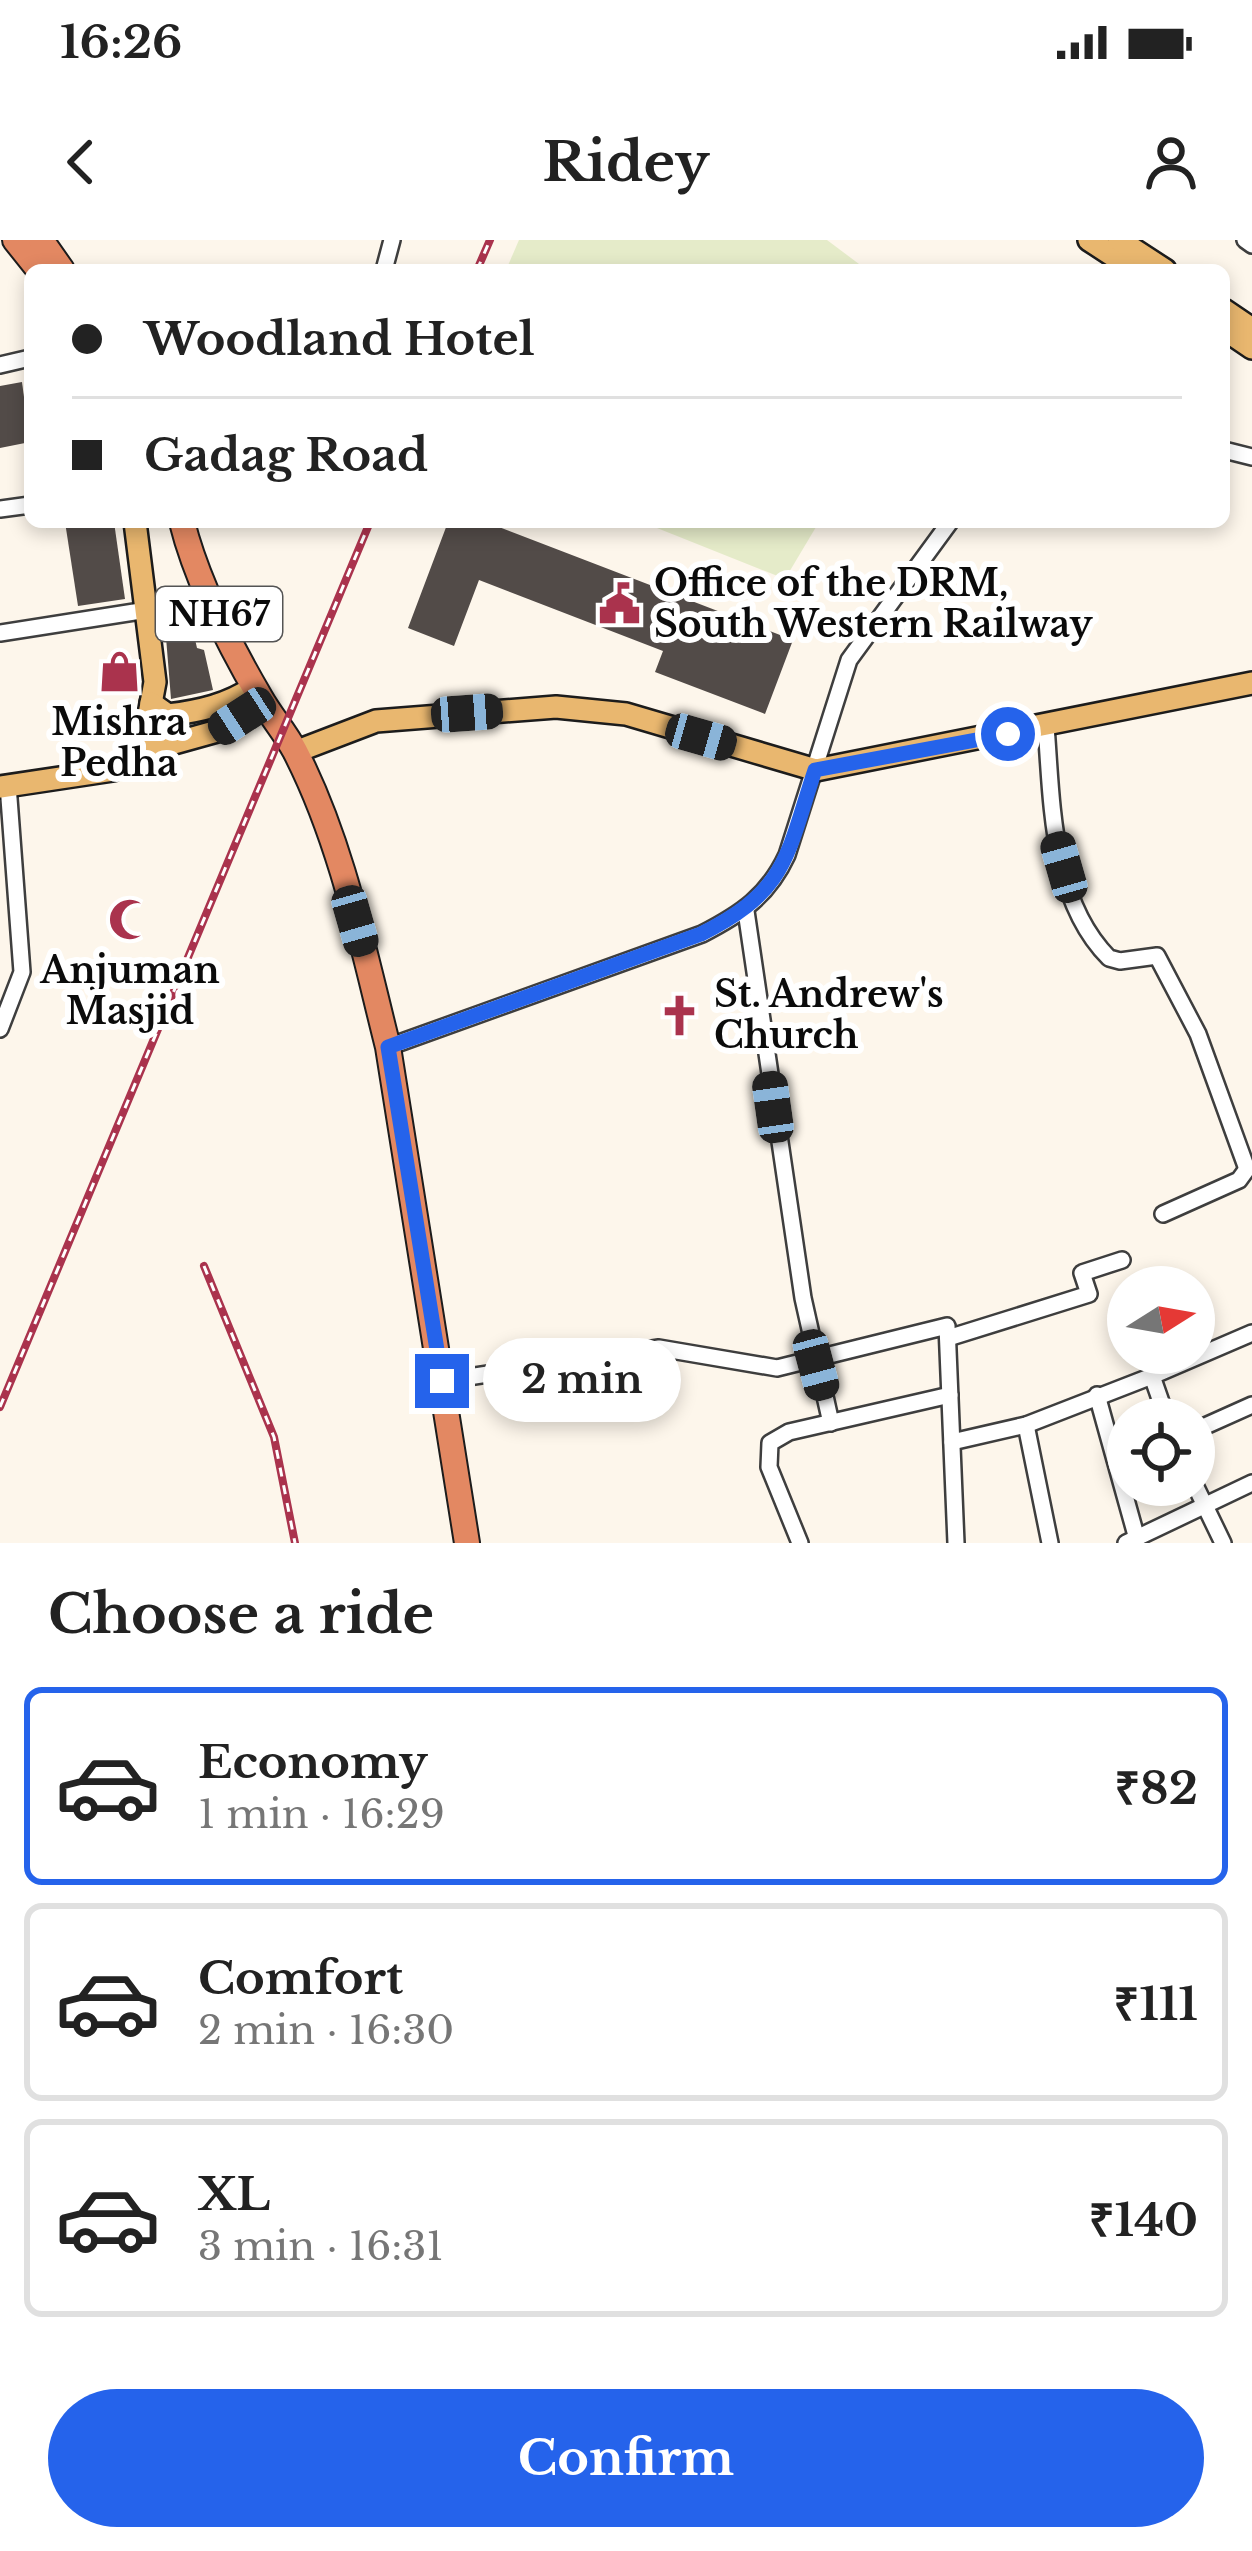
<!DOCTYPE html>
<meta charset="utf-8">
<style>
body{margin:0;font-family:"Libre Baskerville",serif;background:#f2f2f2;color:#222;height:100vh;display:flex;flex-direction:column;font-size:45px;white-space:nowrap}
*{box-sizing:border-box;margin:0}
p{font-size:39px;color:#767676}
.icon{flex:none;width:66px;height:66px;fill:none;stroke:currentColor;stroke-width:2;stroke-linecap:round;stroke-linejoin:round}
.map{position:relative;height:1303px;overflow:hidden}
.panel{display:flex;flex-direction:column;background:#fff;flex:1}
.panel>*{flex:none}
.top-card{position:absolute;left:24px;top:24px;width:1206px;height:264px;border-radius:18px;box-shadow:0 6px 18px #0003;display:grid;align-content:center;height:264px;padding:0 48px;background:#fff}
.needle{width:78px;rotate:79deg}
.fabs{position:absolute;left:1107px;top:1026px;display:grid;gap:24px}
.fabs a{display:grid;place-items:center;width:108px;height:108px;border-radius:50%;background:#fff;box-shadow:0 6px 18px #0003;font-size:60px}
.end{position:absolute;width:54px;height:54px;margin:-27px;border:15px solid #2563eb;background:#fff;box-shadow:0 0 0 6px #fff}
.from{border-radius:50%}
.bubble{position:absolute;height:84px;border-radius:42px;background:#fff;box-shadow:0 6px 18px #0003;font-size:39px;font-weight:700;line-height:84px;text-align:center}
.car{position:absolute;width:36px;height:72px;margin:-36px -18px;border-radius:15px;box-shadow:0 0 9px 3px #0007;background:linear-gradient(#222 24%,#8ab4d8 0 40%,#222 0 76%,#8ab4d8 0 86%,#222 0)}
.top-card b{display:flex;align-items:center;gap:42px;height:114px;font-size:45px}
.top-card b+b{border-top:3px solid #e0e0e0}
.top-card i{width:30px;height:30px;background:#222}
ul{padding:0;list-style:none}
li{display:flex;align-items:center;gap:36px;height:198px;margin:0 24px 18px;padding:0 24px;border:6px solid #e0e0e0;border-radius:18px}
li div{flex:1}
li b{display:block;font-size:45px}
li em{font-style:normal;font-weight:700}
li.current{border-color:#2563eb}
li>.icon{width:108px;height:108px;stroke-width:1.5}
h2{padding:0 48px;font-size:54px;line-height:144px}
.cta{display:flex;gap:24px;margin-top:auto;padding:24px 48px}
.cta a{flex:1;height:138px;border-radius:72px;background:#2563eb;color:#fff;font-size:48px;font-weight:700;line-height:138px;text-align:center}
.status{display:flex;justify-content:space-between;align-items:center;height:84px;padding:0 60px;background:#fff;direction:ltr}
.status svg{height:33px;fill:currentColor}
header{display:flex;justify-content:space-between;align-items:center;height:156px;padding:0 48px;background:#fff;font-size:54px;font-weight:700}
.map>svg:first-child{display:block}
.pitch{fill:#e5ebc9}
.building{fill:#524b48}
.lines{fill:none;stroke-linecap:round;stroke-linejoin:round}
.minor-casing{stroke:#3e3e3e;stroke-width:20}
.major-casing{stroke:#1c1c1c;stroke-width:26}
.highway-casing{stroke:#1c1c1c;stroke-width:28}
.minor{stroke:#fff;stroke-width:15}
.major{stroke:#e9b76f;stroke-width:21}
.highway{stroke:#e38862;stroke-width:24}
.rail-casing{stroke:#aa334d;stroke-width:8}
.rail{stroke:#fff;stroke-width:3;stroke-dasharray:9;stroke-linecap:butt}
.route{stroke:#2563eb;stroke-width:15}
.labels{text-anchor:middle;stroke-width:12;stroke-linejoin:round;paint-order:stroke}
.shield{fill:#fff;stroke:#545454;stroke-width:3}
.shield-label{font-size:33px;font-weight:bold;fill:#0b0b0b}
.poi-label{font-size:36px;font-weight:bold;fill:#0b0b0b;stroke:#fff;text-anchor:start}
</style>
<div class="status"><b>16:26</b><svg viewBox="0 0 49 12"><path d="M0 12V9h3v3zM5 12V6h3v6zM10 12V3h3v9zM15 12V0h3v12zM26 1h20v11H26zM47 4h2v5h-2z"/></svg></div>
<header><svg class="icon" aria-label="back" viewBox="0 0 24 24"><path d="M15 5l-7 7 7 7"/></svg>Ridey<svg class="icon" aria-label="person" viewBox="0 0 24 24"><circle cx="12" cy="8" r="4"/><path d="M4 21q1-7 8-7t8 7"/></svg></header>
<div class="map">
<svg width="1252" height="1303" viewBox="0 0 1252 1303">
<rect width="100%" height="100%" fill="#fdf6eb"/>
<!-- pitch -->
<g class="pitch">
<polygon points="519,0 827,0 867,30 506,30"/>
<polygon points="642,282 819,282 785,339"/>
</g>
<!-- building -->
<g class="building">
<polygon points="22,142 30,202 0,208 0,146"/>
<polygon points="65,282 114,282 125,359 78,366"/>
<polygon points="448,282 486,282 793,400 765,474 655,432 663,411 479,340 454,406 408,388"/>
<polygon points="191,382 197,408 204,410 213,450 171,459 165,385"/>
</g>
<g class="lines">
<defs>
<g id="minor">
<polyline points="1245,0 1252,5"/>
<polyline points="384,30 392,0"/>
<polyline points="0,125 30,118"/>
<polyline points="1224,210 1252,217"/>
<polyline points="0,269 30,265"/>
<polyline points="0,393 147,370"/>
<path d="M 1046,486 C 1052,562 1051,660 1109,718 L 1120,721 L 1157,716 L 1198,794 L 1247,929"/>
<polyline points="746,671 803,1058 831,1183"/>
<polyline points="0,789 22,732 8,545"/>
<path d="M 388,807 L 702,694 C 741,674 768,656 787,615 L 849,420 L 950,282"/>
<polyline points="1163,974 1239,940 1247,929"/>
<polyline points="948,1098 1089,1054 1082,1033 1122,1020"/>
<polyline points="442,1141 659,1108 777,1128 947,1086 956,1303"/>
<polyline points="1097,1155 1137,1299"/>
<polyline points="1167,1179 1152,1136 1252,1093"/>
<polyline points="1026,1185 1050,1303"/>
<polyline points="1194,1191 1252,1165"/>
<polyline points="952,1202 1026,1185 1152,1136"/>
<polyline points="1194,1243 1223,1303"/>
<polyline points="800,1303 769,1227 770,1203 789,1192 950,1155"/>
<polyline points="1126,1303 1252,1243"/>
</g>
<g id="major">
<polyline points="1089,0 1135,30"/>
<polyline points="1119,0 1165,30"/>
<polyline points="1224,70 1252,89"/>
<polyline points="1224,89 1252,108"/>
<polyline points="135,282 155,442 142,512"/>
<path d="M 151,463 L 168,475 C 200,471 227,465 254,447"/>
<polyline points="295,512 376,481 556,467 626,474 816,530 1252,443"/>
<polyline points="0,547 113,530 142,512 221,490 263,463"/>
</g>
<g id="highway">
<polyline points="15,0 39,30"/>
<polyline points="41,0 62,30"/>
<path d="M 182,282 C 197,342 229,404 260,457 C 270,475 285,492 295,511 C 342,602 363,708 388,807 L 467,1303"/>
</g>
</defs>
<!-- minor casing -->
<use href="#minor" class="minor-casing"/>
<!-- major casing -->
<use href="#major" class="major-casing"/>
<!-- highway casing -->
<use href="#highway" class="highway-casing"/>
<!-- minor -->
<use href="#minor" class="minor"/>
<!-- major -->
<use href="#major" class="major"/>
<!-- highway -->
<use href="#highway" class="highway"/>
<defs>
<g id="rail">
<polyline points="477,30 490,0"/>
<polyline points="204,1026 274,1197 295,1303"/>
<polyline points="0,1167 370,282"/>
</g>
</defs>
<!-- rail casing -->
<use href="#rail" class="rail-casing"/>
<!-- rail -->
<use href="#rail" class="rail"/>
</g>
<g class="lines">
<!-- route -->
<path class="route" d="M 442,1141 L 388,807 L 701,694 C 788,650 786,617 815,530 L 1008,494"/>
</g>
<!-- icons -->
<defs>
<symbol id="civic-bare" viewBox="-9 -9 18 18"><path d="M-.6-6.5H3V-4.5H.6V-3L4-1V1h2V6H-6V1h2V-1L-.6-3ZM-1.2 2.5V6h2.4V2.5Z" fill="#aa334d" stroke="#fff" stroke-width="2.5" paint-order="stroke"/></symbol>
<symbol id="shop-bare" viewBox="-9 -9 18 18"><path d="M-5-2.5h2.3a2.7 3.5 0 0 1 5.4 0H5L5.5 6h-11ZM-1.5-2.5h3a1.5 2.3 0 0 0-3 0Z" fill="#aa334d" stroke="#fff" stroke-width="2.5" paint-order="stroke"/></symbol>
<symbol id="mosque-bare" viewBox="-9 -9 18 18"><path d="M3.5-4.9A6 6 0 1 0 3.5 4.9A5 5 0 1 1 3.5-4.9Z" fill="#aa334d" stroke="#fff" stroke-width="2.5" paint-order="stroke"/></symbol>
<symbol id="church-bare" viewBox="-9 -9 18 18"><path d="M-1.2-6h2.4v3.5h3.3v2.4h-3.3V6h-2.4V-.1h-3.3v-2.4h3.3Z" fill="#aa334d" stroke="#fff" stroke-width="2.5" paint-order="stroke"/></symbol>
</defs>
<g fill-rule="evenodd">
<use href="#civic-bare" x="590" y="334" width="59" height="59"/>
<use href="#shop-bare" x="90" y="402" width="59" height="59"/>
<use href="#mosque-bare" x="100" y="650" width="59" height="59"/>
<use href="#church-bare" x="650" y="746" width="59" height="59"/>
</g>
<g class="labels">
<!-- shield labels -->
<rect class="shield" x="156" y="347" width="126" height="54" rx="9"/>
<g class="shield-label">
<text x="219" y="386">NH67</text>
</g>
<!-- poi labels -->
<g class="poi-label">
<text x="654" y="356">Office of the DRM,<tspan x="654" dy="41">South Western Railway</tspan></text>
<text x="119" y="495" text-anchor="middle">Mishra<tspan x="119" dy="41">Pedha</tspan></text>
<text x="130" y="743" text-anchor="middle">Anjuman<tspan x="130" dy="41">Masjid</tspan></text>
<text x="714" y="767">St. Andrew's<tspan x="714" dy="41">Church</tspan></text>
</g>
</g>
</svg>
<div class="fabs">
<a><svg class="needle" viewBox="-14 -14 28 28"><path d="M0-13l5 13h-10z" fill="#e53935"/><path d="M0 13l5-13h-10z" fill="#767676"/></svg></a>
<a><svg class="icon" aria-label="locate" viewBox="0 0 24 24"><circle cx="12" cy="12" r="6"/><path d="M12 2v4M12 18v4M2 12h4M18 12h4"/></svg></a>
</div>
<i class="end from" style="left:1008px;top:494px"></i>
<i class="end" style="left:442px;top:1141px"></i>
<div class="bubble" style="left:483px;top:1098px;width:198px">2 min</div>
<i class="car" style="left:467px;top:473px;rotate:86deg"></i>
<i class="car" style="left:242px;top:476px;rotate:237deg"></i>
<i class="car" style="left:701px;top:497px;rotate:106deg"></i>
<i class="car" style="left:1064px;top:627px;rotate:344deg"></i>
<i class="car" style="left:355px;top:681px;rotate:164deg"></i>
<i class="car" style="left:773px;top:867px;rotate:352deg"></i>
<i class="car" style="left:816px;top:1125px;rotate:165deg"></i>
<div class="top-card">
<b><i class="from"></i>Woodland Hotel</b>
<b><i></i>Gadag Road</b>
</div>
</div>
<section class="panel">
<h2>Choose a ride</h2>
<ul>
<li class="current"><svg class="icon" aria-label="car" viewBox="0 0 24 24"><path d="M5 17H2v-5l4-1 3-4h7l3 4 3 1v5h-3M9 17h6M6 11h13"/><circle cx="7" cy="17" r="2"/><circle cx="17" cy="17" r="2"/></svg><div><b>Economy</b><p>1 min · 16:29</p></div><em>₹82</em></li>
<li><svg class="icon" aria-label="car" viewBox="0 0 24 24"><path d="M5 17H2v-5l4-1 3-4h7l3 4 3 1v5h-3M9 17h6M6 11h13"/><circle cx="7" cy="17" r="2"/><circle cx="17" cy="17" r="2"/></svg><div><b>Comfort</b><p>2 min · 16:30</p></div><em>₹111</em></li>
<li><svg class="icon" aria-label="car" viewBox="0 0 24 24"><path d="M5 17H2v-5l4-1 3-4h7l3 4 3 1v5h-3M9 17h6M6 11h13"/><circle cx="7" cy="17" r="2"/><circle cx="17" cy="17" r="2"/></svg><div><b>XL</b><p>3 min · 16:31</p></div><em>₹140</em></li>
</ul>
<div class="cta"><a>Confirm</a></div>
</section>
